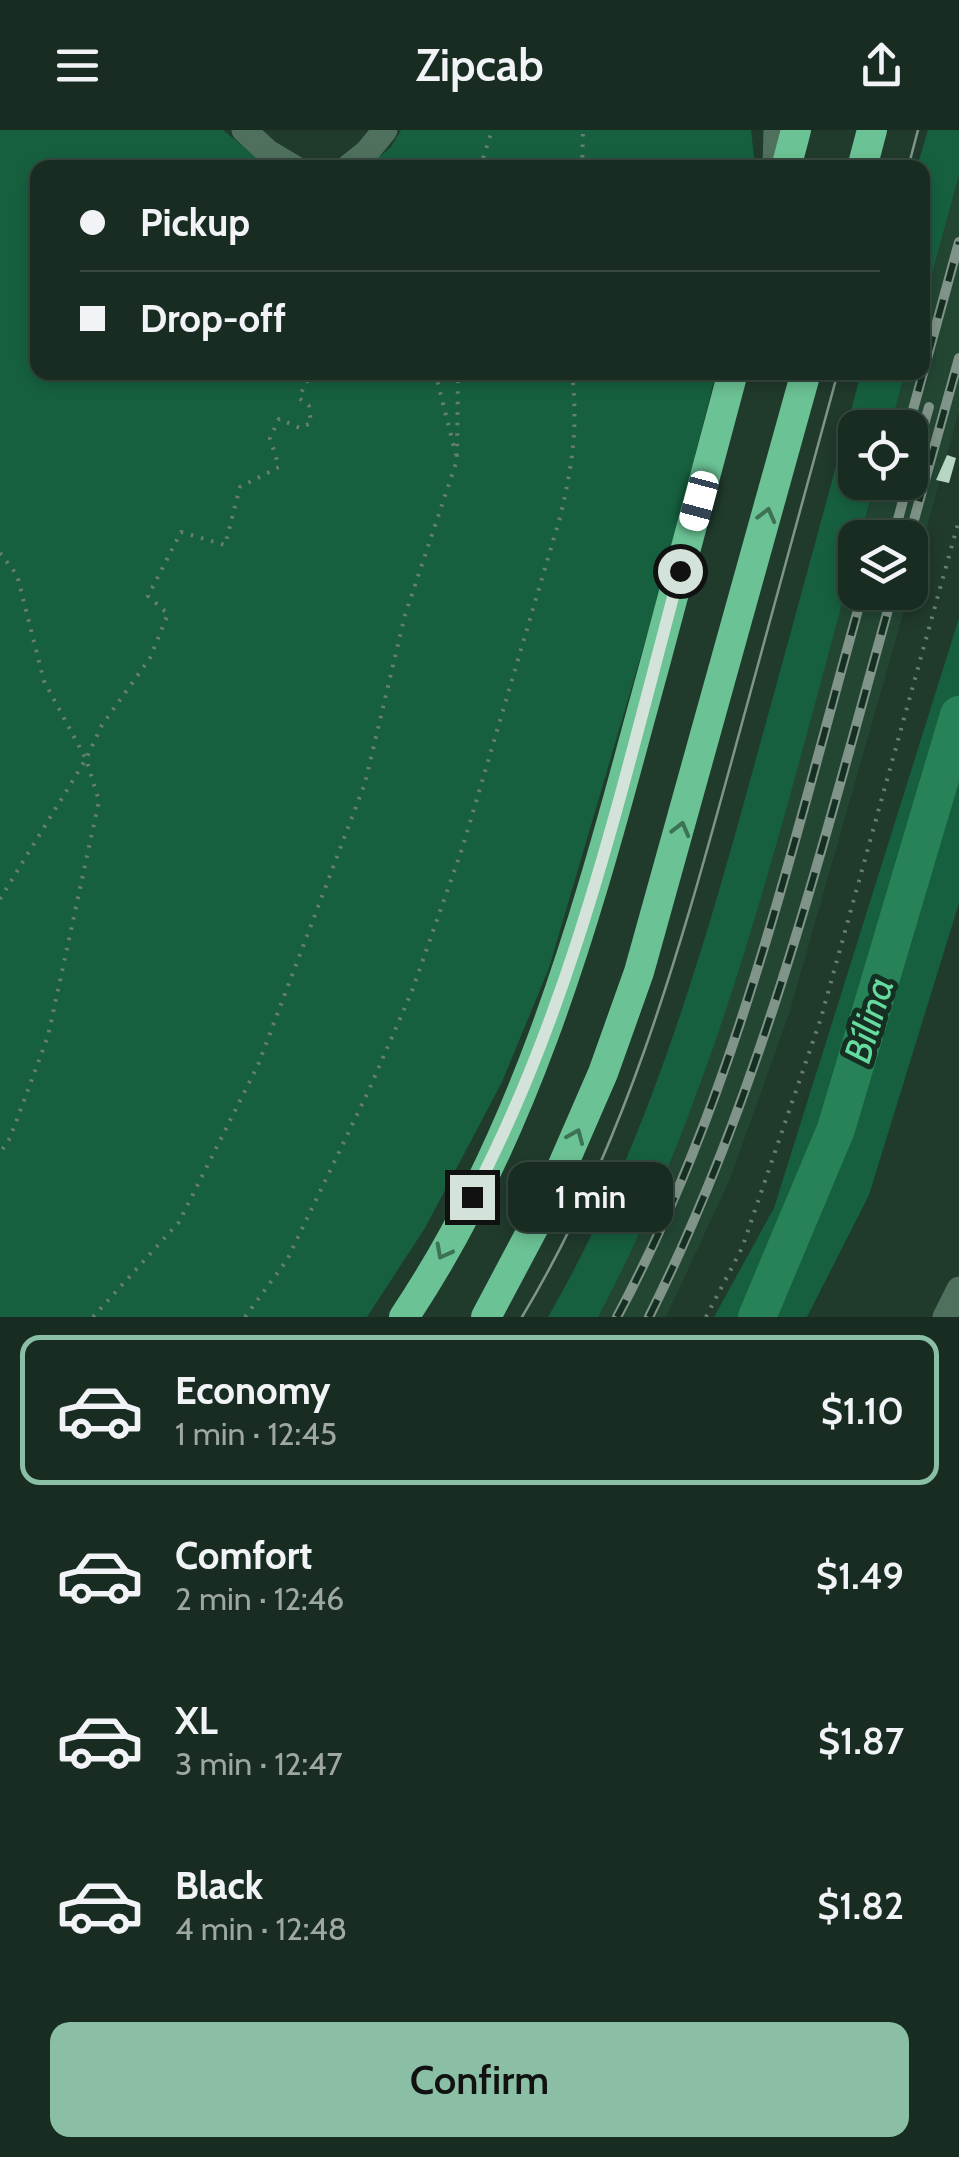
<!DOCTYPE html>
<meta charset="utf-8">
<style>
body{margin:0;font-family:Cabin,sans-serif;background:#25382e;color:#f1f3f6;height:100vh;display:flex;flex-direction:column;font-size:38px;white-space:nowrap}
*{box-sizing:border-box;margin:0}
p{font-size:32px;color:#9fa7a5}
.icon{flex:none;width:55px;height:55px;fill:none;stroke:currentColor;stroke-width:2;stroke-linecap:round;stroke-linejoin:round}
.map{position:relative;height:1187px;overflow:hidden}
.sheet{display:flex;flex-direction:column;background:#182c21;flex:1}
.sheet>*{flex:none}
.banner{position:absolute;left:30px;top:30px;width:900px;height:220px;border-radius:20px;box-shadow:0 5px 15px #0003,0 0 0 2px #36483f;display:grid;align-content:center;height:220px;padding:0 50px;background:#182c21}
.controls{position:absolute;left:838px;top:280px;display:grid;gap:20px}
.controls a{display:grid;place-items:center;width:90px;height:90px;border-radius:20px;background:#182c21;box-shadow:0 5px 15px #0003,0 0 0 2px #36483f;font-size:50px}
.end{position:absolute;width:45px;height:45px;margin:-22px;border:12px solid #d4e3da;background:#111;box-shadow:0 0 0 5px #111}
.from{border-radius:50%}
.bubble{position:absolute;height:70px;border-radius:20px;background:#182c21;box-shadow:0 5px 15px #0003,0 0 0 2px #36483f;font-size:32px;font-weight:600;line-height:70px;text-align:center}
.car{position:absolute;width:30px;height:60px;margin:-30px -15px;border-radius:12px;box-shadow:0 0 8px 2px #0007;background:linear-gradient(#fff 24%,#345 0 40%,#fff 0 76%,#345 0 86%,#fff 0)}
.banner b{display:flex;align-items:center;gap:35px;height:95px;font-size:38px}
.banner b+b{border-top:2px solid #36483f}
.banner i{width:25px;height:25px;background:#f1f3f6}
ul{padding:18px 0 0;list-style:none}
li{display:flex;align-items:center;gap:30px;height:150px;margin:0 20px 15px;padding:0 30px;border:5px solid transparent;border-radius:20px}
li div{flex:1}
li b{display:block;font-size:38px}
li em{font-style:normal;font-weight:600}
li.on{border-color:#8abfa5}
li>.icon{width:90px;height:90px;stroke-width:1.5}
.primary-button{display:flex;gap:20px;margin-top:auto;padding:20px 50px}
.primary-button a{flex:1;height:115px;border-radius:20px;background:#8abfa5;color:#111;font-size:40px;font-weight:600;line-height:115px;text-align:center}
header{display:flex;justify-content:space-between;align-items:center;height:130px;padding:0 50px;background:#182c21;font-size:45px;font-weight:600}
.map>svg:first-child{display:block}
.built{fill:#234633}
.green{fill:#16603f}
.lines{fill:none;stroke-linecap:round;stroke-linejoin:round}
.river{stroke:#278258;stroke-width:38}
.building{fill:#b7d6c3}
.path{stroke:#687e72;stroke-width:4;stroke-dasharray:2.5 8;stroke-linecap:butt}
.minor{stroke:#4f705d;stroke-width:25}
.highway{stroke:#6bc294;stroke-width:30}
.tram{stroke:#809489;stroke-width:2.5}
.rail-casing{stroke:#809489;stroke-width:10}
.rail{stroke:#153022;stroke-width:6;stroke-dasharray:19;stroke-linecap:butt}
.oneway{stroke:#3c7255}
.route{stroke:#d4e3da;stroke-width:12}
.labels{text-anchor:middle;stroke-width:10;stroke-linejoin:round;paint-order:stroke}
.water-label{font-size:38px;font-style:italic;fill:#65db9f;stroke:#153022}
</style>
<header><svg class="icon" aria-label="menu" viewBox="0 0 24 24"><path d="M4 6h16M4 12h16M4 18h16"/></svg>Zipcab<svg class="icon" aria-label="share" viewBox="0 0 24 24"><path d="M12 15V3M7 8l5-5 5 5M5 13v7h14v-7"/></svg></header>
<div class="map">
<svg width="959" height="1187" viewBox="0 0 959 1187">
<rect width="100%" height="100%" fill="#203a2c"/>
<!-- built -->
<g class="built">
<polygon points="959,45 959,281 910,457 910,408 860,408 875,353 910,352 910,298 890,297 905,243 922,242 923,177"/>
<polygon points="855,427 855,462 909,463 789,884 730,1049 666,1187 598,1187 673,1025 702,950 757,778"/>
</g>
<!-- green -->
<g class="green">
<polygon points="0,0 223,0 268,37 38,38 38,242 716,243 665,444 549,838 502,952 425,1098 367,1187 0,1187"/>
<polygon points="401,0 751,0 755,37 366,38 391,17"/>
<polygon points="928,0 959,0 959,45 923,177 922,38 917,37"/>
<path d="M 861,243 L 905,243 L 890,297 L 855,298 L 855,352 L 875,353 L 860,407 L 855,408 L 855,427 C 783,684 724,950 598,1187 L 548,1187 C 647,1016 702,826 754,636 C 790,505 826,374 861,243 Z"/>
<polygon points="959,488 959,773 869,1065 807,1187 714,1187 774,1078"/>
</g>
<g class="lines">
<!-- river -->
<polyline class="river" points="757,1187 836,999 959,585"/>
</g>
<!-- building -->
<polygon class="building" points="947,325 956,328 949,353 936,350"/>
<g class="lines">
<!-- path -->
<g class="path">
<polyline points="480,38 492,0"/>
<polyline points="582,38 583,0"/>
<polyline points="435,242 456,325"/>
<polyline points="0,423 17,445 44,551 86,629 99,671 48,906 10,1008 0,1023"/>
<polyline points="0,769 86,629 102,595 150,528 168,484 148,466 181,402 225,415 240,357 279,337 270,308 279,289 300,298 311,293 309,276 299,268 306,252 329,242"/>
<polyline points="93,1187 179,1092 258,935 365,653 405,485 457,330 458,242"/>
<path d="M 245,1187 L 287,1130 L 368,962 L 412,861 L 463,716 L 561,384 C 573,330 578,298 572,242"/>
<polyline points="706,1187 742,1118 821,888 959,390"/>
</g>
<!-- minor -->
<g class="minor">
<polyline points="244,0 268,22 295,38"/>
<polyline points="347,38 367,22 385,0"/>
<polyline points="775,38 776,0"/>
<polyline points="945,1187 959,1159"/>
</g>
<!-- highway -->
<g class="highway">
<polyline points="786,38 796,0"/>
<polyline points="862,38 872,0"/>
<path d="M 404,1187 C 522,1011 582,804 636,603 C 669,483 701,363 733,242"/>
<polyline points="486,1187 546,1074 603,943 639,842 806,242"/>
</g>
<!-- tram -->
<g class="tram">
<polyline points="908,38 918,0"/>
<path d="M 522,1187 C 624,1017 678,827 730,637 C 766,505 802,374 838,242"/>
</g>
<defs>
<g id="rail">
<polyline points="908,298 959,112"/>
<polyline points="910,344 929,277"/>
<polyline points="893,408 908,352"/>
<polyline points="909,408 959,228"/>
<path d="M 617,1187 C 738,962 794,707 863,462"/>
<path d="M 649,1187 C 764,957 824,709 893,462"/>
</g>
</defs>
<!-- rail casing -->
<use href="#rail" class="rail-casing"/>
<!-- rail -->
<use href="#rail" class="rail"/>
</g>
<!-- one-way arrows -->
<defs><path id="oneway-chevron" d="M-2-3.5L2.5 0L-2 3.5" fill="none" stroke-width="1.6" stroke-linecap="round" stroke-linejoin="round" transform="scale(2.5)"/></defs>
<g class="oneway">
<use href="#oneway-chevron" transform="translate(767 385) rotate(-75)"/>
<use href="#oneway-chevron" transform="translate(681 699) rotate(-75)"/>
<use href="#oneway-chevron" transform="translate(576 1006) rotate(-67)"/>
<use href="#oneway-chevron" transform="translate(443 1122) rotate(118)"/>
</g>
<g class="lines">
<!-- route -->
<path class="route" d="M 472,1067 C 575,872 623,652 680,441"/>
</g>
<g class="labels">
<!-- water labels -->
<g class="water-label">
<text transform="translate(869 890) rotate(-73)" y="13">Bílina</text>
</g>
</g>
</svg>
<div class="controls">
<a><svg class="icon" aria-label="locate" viewBox="0 0 24 24"><circle cx="12" cy="12" r="6"/><path d="M12 2v4M12 18v4M2 12h4M18 12h4"/></svg></a>
<a><svg class="icon" aria-label="layers" viewBox="0 0 24 24"><path d="M12 4l9 5-9 5-9-5zM3 14l9 5 9-5"/></svg></a>
</div>
<i class="end from" style="left:680px;top:441px"></i>
<i class="end" style="left:472px;top:1067px"></i>
<div class="bubble" style="left:508px;top:1032px;width:165px">1 min</div>
<i class="car" style="left:699px;top:371px;rotate:195deg"></i>
<div class="banner">
<b><i class="from"></i>Pickup</b>
<b><i></i>Drop-off</b>
</div>
</div>
<section class="sheet">
<ul>
<li class="on"><svg class="icon" aria-label="car" viewBox="0 0 24 24"><path d="M5 17H2v-5l4-1 3-4h7l3 4 3 1v5h-3M9 17h6M6 11h13"/><circle cx="7" cy="17" r="2"/><circle cx="17" cy="17" r="2"/></svg><div><b>Economy</b><p>1 min · 12:45</p></div><em>$1.10</em></li>
<li><svg class="icon" aria-label="car" viewBox="0 0 24 24"><path d="M5 17H2v-5l4-1 3-4h7l3 4 3 1v5h-3M9 17h6M6 11h13"/><circle cx="7" cy="17" r="2"/><circle cx="17" cy="17" r="2"/></svg><div><b>Comfort</b><p>2 min · 12:46</p></div><em>$1.49</em></li>
<li><svg class="icon" aria-label="car" viewBox="0 0 24 24"><path d="M5 17H2v-5l4-1 3-4h7l3 4 3 1v5h-3M9 17h6M6 11h13"/><circle cx="7" cy="17" r="2"/><circle cx="17" cy="17" r="2"/></svg><div><b>XL</b><p>3 min · 12:47</p></div><em>$1.87</em></li>
<li><svg class="icon" aria-label="car" viewBox="0 0 24 24"><path d="M5 17H2v-5l4-1 3-4h7l3 4 3 1v5h-3M9 17h6M6 11h13"/><circle cx="7" cy="17" r="2"/><circle cx="17" cy="17" r="2"/></svg><div><b>Black</b><p>4 min · 12:48</p></div><em>$1.82</em></li>
</ul>
<div class="primary-button"><a>Confirm</a></div>
</section>
